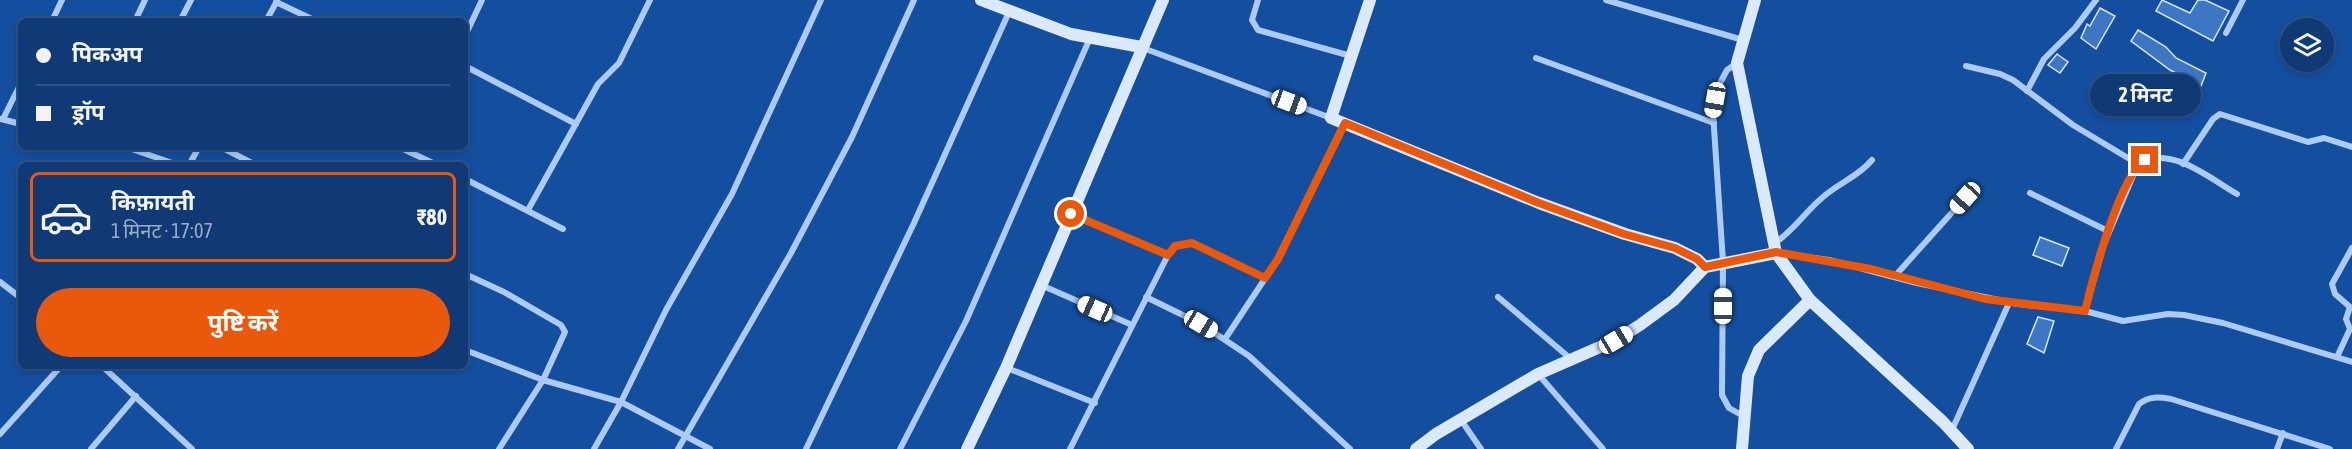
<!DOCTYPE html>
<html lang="hi">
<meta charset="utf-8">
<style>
body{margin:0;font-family:"Asap Condensed","Noto Sans Devanagari",sans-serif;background:#18417b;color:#f1f3f6;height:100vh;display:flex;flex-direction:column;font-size:22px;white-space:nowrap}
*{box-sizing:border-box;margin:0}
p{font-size:20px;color:#9badc5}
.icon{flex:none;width:33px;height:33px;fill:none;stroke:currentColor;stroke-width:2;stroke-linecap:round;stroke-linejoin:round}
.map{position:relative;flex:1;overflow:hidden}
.side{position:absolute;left:18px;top:162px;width:450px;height:207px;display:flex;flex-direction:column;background:#0f3a76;border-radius:9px;box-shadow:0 3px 9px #0003,0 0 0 2px #2f5488}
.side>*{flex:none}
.banner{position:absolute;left:18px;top:18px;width:450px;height:132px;border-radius:9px;box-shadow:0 3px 9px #0003,0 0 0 2px #2f5488;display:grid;align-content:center;height:132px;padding:0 18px;background:#0f3a76}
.tools{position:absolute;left:2280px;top:18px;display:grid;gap:12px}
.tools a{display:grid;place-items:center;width:54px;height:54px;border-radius:50%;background:#0f3a76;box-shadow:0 3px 9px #0003,0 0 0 2px #2f5488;font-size:30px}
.end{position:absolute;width:27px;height:27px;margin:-14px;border:8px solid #ea580c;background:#fff;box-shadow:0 0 0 3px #fff}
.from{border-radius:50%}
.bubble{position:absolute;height:42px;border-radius:21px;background:#0f3a76;box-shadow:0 3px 9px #0003,0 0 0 2px #2f5488;font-size:20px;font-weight:700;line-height:42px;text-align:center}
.car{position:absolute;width:18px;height:36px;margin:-18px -9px;border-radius:8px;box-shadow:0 0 4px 2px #0007;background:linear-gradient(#fff 24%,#345 0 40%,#fff 0 76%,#345 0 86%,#fff 0)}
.banner b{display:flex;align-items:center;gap:21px;height:57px;font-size:22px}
.banner b+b{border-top:2px solid #2f5488}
.banner i{width:15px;height:15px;background:#f1f3f6}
ul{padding:10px 0 0;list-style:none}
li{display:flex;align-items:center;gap:18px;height:90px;margin:0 12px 9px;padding:0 6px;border:3px solid transparent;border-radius:9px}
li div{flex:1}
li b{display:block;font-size:22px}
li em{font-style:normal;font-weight:700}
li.active{border-color:#ea580c}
li>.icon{width:54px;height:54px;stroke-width:1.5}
.cta{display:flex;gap:12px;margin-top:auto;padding:12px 18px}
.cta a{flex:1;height:69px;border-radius:36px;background:#ea580c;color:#fff;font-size:24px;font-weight:700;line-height:69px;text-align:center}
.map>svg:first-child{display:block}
.building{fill:#3d77c4;stroke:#d3e6fd;stroke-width:1.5}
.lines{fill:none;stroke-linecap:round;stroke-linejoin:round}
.street{stroke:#abcbf4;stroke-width:6}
.secondary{stroke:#dbe9fd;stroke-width:12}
.route{stroke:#ea580c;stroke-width:8}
</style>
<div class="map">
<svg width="2352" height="449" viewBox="0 0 2352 449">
<rect width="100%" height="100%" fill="#144e9e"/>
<!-- building -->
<g class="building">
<polygon points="2162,0 2190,13 2198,0 2205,0 2229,11 2213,41 2156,11"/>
<polygon points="2100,8 2115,16 2096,49 2081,38 2087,24 2090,26"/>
<polygon points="2138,30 2166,47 2176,58 2206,73 2201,86 2170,70 2131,41"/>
<polygon points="2057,54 2068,62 2060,73 2048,65"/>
<polygon points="2040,237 2069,248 2062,266 2033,255"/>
<polygon points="2038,317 2054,321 2044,353 2027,344"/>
</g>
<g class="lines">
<!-- street -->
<g class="street">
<polyline points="1258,0 1252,20 1258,30 1351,56"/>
<polyline points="1606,0 1743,40"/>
<polyline points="276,2 316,21"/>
<polyline points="52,21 62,0"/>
<polyline points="135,21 145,0"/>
<polyline points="180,21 191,0"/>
<polyline points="266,21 277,1"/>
<polyline points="2226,33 2243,0"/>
<polyline points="465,36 482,0"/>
<polyline points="1143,48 1331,118"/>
<polyline points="1536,58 1714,123"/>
<polyline points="1737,63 1727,70 1718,87 1713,113 1723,262 1722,395 1729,408 1745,417"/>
<polyline points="465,66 576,124"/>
<polyline points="1966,66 2000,74 2013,80 2073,125 2138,164"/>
<polyline points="2027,91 2044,59 2075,28 2096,0"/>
<polyline points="1,119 21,124"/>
<polyline points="3,119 21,83"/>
<polyline points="126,147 178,165"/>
<polyline points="221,147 256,165"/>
<polyline points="399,147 437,165"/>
<polyline points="2183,164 2213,119 2220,114 2308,142 2324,138 2352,147"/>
<polyline points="189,165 199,147"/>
<polyline points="465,179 563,229"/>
<polyline points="2030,193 2108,231"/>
<polyline points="528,210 598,84 619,63 650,0"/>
<path d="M 1775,243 C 1794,230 1805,212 1823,197 C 1839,183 1859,176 1872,160"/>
<polyline points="1777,253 1829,260 1917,283 2018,304 2085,311 2123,321 2168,314 2184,315 2223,323 2352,362"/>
<polyline points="1168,255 1175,246 1192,243 1265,278"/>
<polyline points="465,274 504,292 561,325 565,332 543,380 499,449"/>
<polyline points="1895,276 1965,198"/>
<polyline points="0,282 21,298"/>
<polyline points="1041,285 1132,325"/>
<polyline points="1146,297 1201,324 1249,356 1350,449"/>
<polyline points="1498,297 1571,359"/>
<path d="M 2085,311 L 2104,244 L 2138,164 C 2170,144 2209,178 2237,194"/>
<polyline points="1225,339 1278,259 1344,123"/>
<polyline points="465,350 543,380 621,402 710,449"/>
<polyline points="2337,357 2350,329 2346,319 2350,307 2335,294 2332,284 2352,248"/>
<polyline points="102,366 192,449"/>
<polyline points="1007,368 1095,403"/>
<polyline points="1538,374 1603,449"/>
<polyline points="1461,420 1481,449"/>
<polyline points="1952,430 2009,303"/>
<polyline points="0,434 61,366"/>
<polyline points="91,449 136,396"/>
<polyline points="594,449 621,402 666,310 732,194 821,0"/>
<polyline points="678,449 791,253 852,137 914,0"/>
<polyline points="806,449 914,223 1009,12"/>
<polyline points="900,449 966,321 1090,38"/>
<polyline points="1070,449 1168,255 1071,214"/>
<path d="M 2116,449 L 2139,404 C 2149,396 2159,397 2171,399 L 2330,449"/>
<polyline points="2277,449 2283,433"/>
</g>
<!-- secondary -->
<g class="secondary">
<polyline points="981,0 1071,34 1141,47"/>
<polyline points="1370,0 1331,118 1539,203 1625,234 1675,248 1697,259 1705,267"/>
<polyline points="1755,0 1737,63 1776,253 1810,300 1943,422 1968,449"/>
<polyline points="967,449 1006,368 1163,0"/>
<polyline points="1416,449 1436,434 1538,374 1616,340 1640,325 1674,300 1705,267 1776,253"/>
<polyline points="1742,449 1748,376 1759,350 1810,300"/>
</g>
</g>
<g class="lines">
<!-- route -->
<path class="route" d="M 1071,214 L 1168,255 L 1175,246 L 1192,243 L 1265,278 L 1278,259 L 1345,123 L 1539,203 L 1624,234 L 1675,248 L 1697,259 L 1705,267 L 1776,252 L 1871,269 L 1985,299 L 2085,311 C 2092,281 2120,175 2145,160"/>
</g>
</svg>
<div class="tools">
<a><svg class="icon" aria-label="layers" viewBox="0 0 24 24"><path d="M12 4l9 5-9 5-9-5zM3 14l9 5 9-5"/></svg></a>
</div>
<i class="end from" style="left:1071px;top:214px"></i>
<i class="end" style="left:2145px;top:160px"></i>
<div class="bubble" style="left:2090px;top:74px;width:111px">2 मिनट</div>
<i class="car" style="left:1715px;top:100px;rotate:190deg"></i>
<i class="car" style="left:1289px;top:102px;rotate:110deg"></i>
<i class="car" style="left:1965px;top:198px;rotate:222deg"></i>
<i class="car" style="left:1723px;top:306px;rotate:0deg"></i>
<i class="car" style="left:1095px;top:309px;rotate:294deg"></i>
<i class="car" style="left:1201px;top:324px;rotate:121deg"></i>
<i class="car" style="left:1616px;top:340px;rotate:59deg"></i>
<div class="banner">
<b><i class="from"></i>पिकअप</b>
<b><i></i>ड्रॉप</b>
</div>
<section class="side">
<ul>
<li class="active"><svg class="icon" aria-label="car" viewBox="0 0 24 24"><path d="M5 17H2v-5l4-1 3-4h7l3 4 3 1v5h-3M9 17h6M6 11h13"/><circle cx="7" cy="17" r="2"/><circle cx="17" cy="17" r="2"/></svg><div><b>किफ़ायती</b><p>1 मिनट · 17:07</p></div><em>₹80</em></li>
</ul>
<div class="cta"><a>पुष्टि करें</a></div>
</section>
</div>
